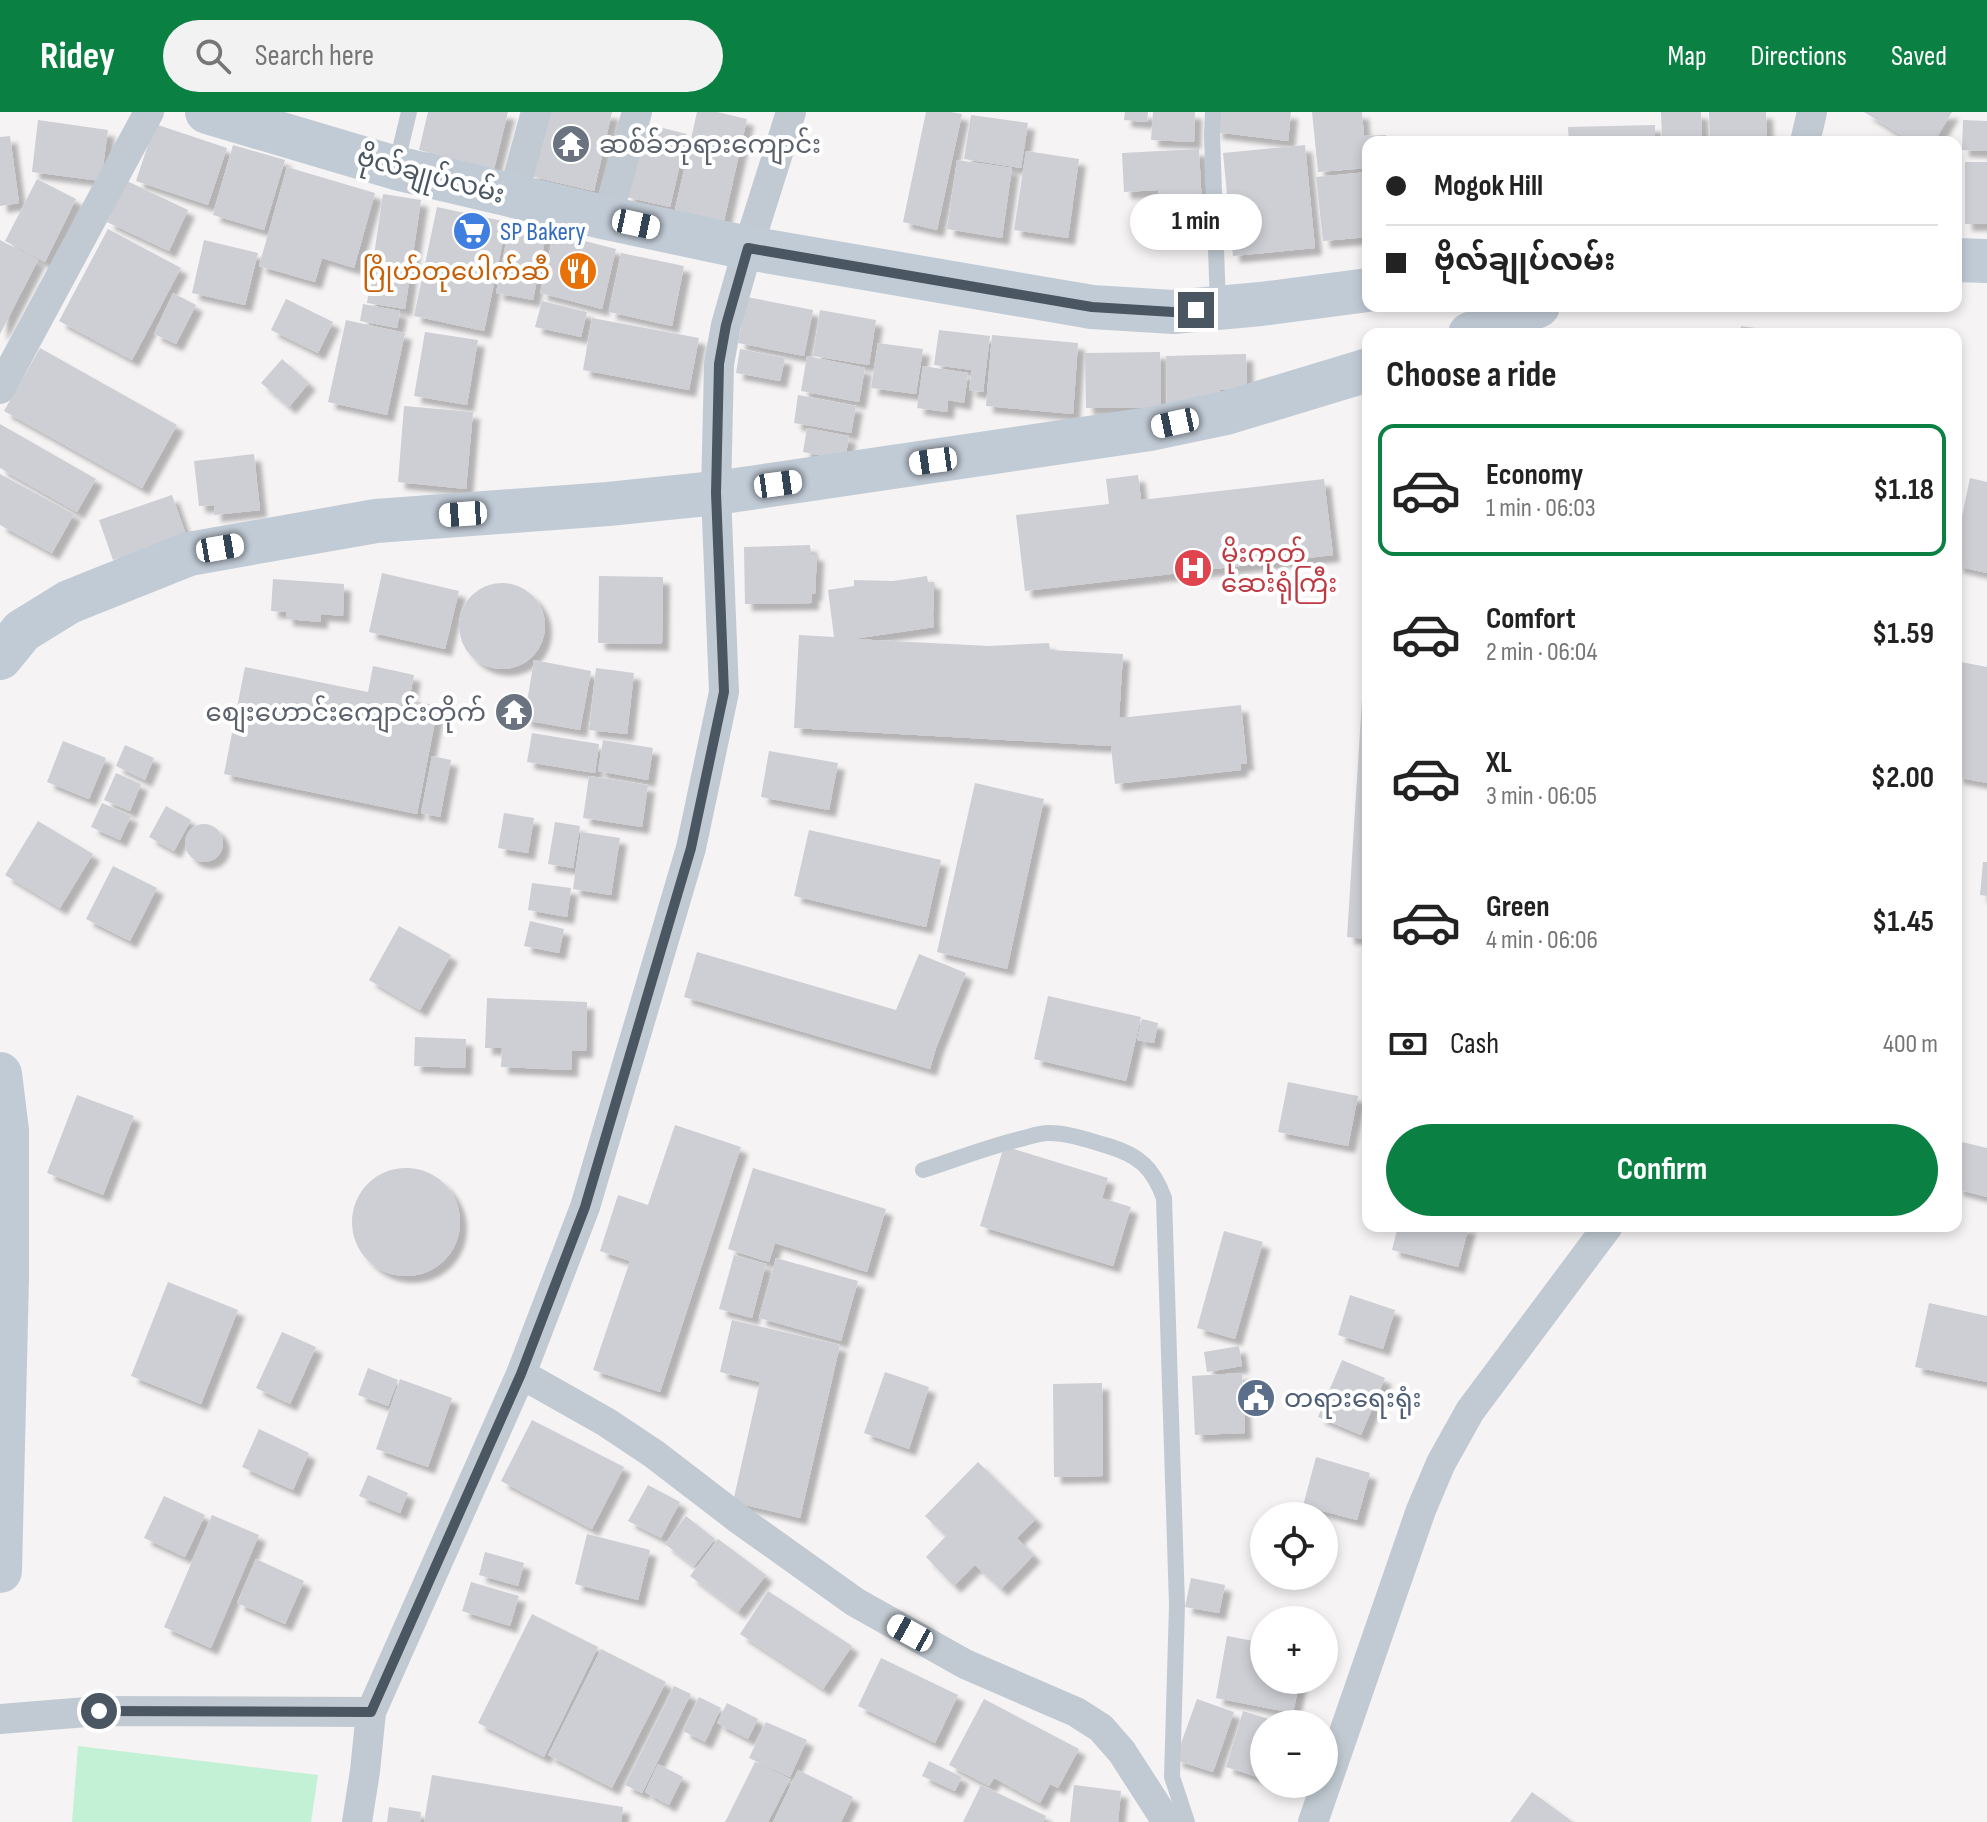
<!DOCTYPE html>
<meta charset="utf-8">
<style>
body{margin:0;font-family:"Sofia Sans Condensed","Noto Sans Myanmar",sans-serif;background:#f2f2f2;color:#222;height:100vh;display:flex;flex-direction:column;font-size:30px;white-space:nowrap}
*{box-sizing:border-box;margin:0}
p{font-size:26px;color:#767676}
.icon{flex:none;width:44px;height:44px;fill:none;stroke:currentColor;stroke-width:2;stroke-linecap:round;stroke-linejoin:round}
.map{position:relative;flex:1;overflow:hidden}
.sheet{position:absolute;left:1362px;top:216px;width:600px;height:904px;display:flex;flex-direction:column;background:#fff;border-radius:16px;box-shadow:0 4px 12px #0003}
.sheet>*{flex:none}
.top-card{position:absolute;left:1362px;top:24px;width:600px;height:176px;border-radius:16px;box-shadow:0 4px 12px #0003;display:grid;align-content:center;height:176px;padding:0 24px;background:#fff}
.buttons{position:absolute;left:1250px;top:1390px;display:grid;gap:16px}
.buttons a{display:grid;place-items:center;width:88px;height:88px;border-radius:50%;background:#fff;box-shadow:0 4px 12px #0003;font-size:40px}
.end{position:absolute;width:36px;height:36px;margin:-18px;border:10px solid #4a5661;background:#fff;box-shadow:0 0 0 4px #fff}
.from{border-radius:50%}
.bubble{position:absolute;height:56px;border-radius:28px;background:#fff;box-shadow:0 4px 12px #0003;font-size:26px;font-weight:700;line-height:56px;text-align:center}
.car{position:absolute;width:24px;height:48px;margin:-24px -12px;border-radius:10px;box-shadow:0 0 6px 2px #0007;background:linear-gradient(#fff 24%,#345 0 40%,#fff 0 76%,#345 0 86%,#fff 0)}
.top-card b{display:flex;align-items:center;gap:28px;height:76px;font-size:30px}
.top-card b+b{border-top:2px solid #e0e0e0}
.top-card i{width:20px;height:20px;background:#222}
ul{padding:0;list-style:none}
li{display:flex;align-items:center;gap:24px;height:132px;margin:0 16px 12px;padding:0 8px;border:4px solid transparent;border-radius:16px}
li div{flex:1}
li b{display:block;font-size:30px}
li em{font-style:normal;font-weight:700}
li.selected{border-color:#0b8043}
li>.icon{width:72px;height:72px;stroke-width:1.5}
h2{padding:0 24px;font-size:36px;line-height:96px}
.pay{display:flex;align-items:center;gap:20px;height:88px;padding:0 24px;font-size:30px}
.pay p{margin-inline-start:auto}
.action{display:flex;gap:16px;margin-top:auto;padding:16px 24px}
.action a{flex:1;height:92px;border-radius:48px;background:#0b8043;color:#fff;font-size:32px;font-weight:700;line-height:92px;text-align:center}
header{display:flex;align-items:center;gap:48px;box-sizing:border-box;height:112px;padding:0 40px;background:#0b8043;color:#fff}
header strong{font-size:38px}
nav{display:flex;gap:44px;margin-inline-start:auto;font-size:28px}
.search{width:560px;height:72px;background:#f2f2f2;display:flex;align-items:center;gap:20px;box-sizing:border-box;padding:0 28px;border-radius:44px;color:#767676;font-size:30px}
.map>svg:first-child{display:block}
.green{fill:#c3f1d5}
.building{fill:#cdcfd5;filter:url(#shadow)}
.lines{fill:none;stroke-linecap:round;stroke-linejoin:round}
.lane{stroke:#c1cad2;stroke-width:16}
.street{stroke:#c1cad2;stroke-width:30}
.secondary{stroke:#c1cbd6;stroke-width:44}
.route{stroke:#4a5661;stroke-width:10}
.labels{text-anchor:middle;stroke-width:8;stroke-linejoin:round;paint-order:stroke}
.worship-label{font-size:26px;fill:#5b616d;stroke:#fff;text-anchor:start}
.street-label{font-size:26px;fill:#4a5661;stroke:#fff}
.shop-label{font-size:26px;fill:#366cbe;stroke:#fff;text-anchor:start}
.food-label{font-size:26px;fill:#c56008;stroke:#fff;text-anchor:end}
.health-label{font-size:26px;fill:#be3a42;stroke:#fff;text-anchor:start}
.service-label{font-size:26px;fill:#4e5e75;stroke:#fff;text-anchor:start}
</style>
<header>
<strong>Ridey</strong>
<div class="search"><svg class="icon" aria-label="search" viewBox="0 0 24 24"><circle cx="10" cy="10" r="6"/><path d="M15 15l6 6"/></svg>Search here</div>
<nav><a>Map</a><a>Directions</a><a>Saved</a></nav>
</header>
<div class="map">
<svg width="1987" height="1710" viewBox="0 0 1987 1710">
<defs>
<filter id="shadow"><feDropShadow dx="7" dy="7" stdDeviation="2" flood-color="#0004"/></filter>
</defs>
<rect width="100%" height="100%" fill="#f5f3f3"/>
<!-- green -->
<polygon class="green" points="78,1634 318,1663 311,1710 72,1710"/>
<!-- building -->
<g class="building">
<polygon points="428,0 508,0 494,57 419,38"/>
<polygon points="545,0 612,0 594,79 530,64"/>
<polygon points="697,0 717,0 747,7 724,109 675,98"/>
<polygon points="926,0 951,0 962,2 937,118 903,110"/>
<polygon points="1125,0 1148,0 1147,10 1124,8"/>
<polygon points="1153,0 1195,0 1194,30 1151,28"/>
<polygon points="1218,0 1291,0 1288,29 1215,20"/>
<polygon points="1312,0 1362,0 1364,24 1386,23 1387,30 1368,30 1368,56 1318,60"/>
<polygon points="1661,0 1701,0 1702,24 1662,25"/>
<polygon points="1709,0 1766,0 1767,30 1710,30"/>
<polygon points="1864,0 1952,0 1934,30 1912,30"/>
<polygon points="971,3 1028,11 1021,56 964,47"/>
<polygon points="38,8 108,18 101,69 32,60"/>
<polygon points="1963,8 1987,9 1987,39 1962,38"/>
<polygon points="643,11 687,22 670,95 626,85"/>
<polygon points="155,12 227,36 208,93 136,69"/>
<polygon points="1655,13 1655,30 1569,30 1568,15"/>
<polygon points="10,24 19,91 0,94 0,25"/>
<polygon points="1564,24 1564,30 1486,30 1486,26"/>
<polygon points="233,33 285,48 264,118 213,103"/>
<polygon points="1305,33 1315,136 1233,144 1223,41"/>
<polygon points="1199,37 1202,95 1159,97 1158,78 1124,80 1122,41"/>
<polygon points="1026,39 1079,47 1068,126 1014,118"/>
<polygon points="957,48 1012,56 1002,126 947,117"/>
<rect x="1965" y="50" width="22" height="62"/>
<polygon points="287,55 375,81 354,156 322,146 315,170 259,154"/>
<polygon points="1368,60 1368,125 1323,129 1316,65"/>
<polygon points="37,67 76,87 45,150 5,129"/>
<polygon points="127,69 188,98 169,139 107,110"/>
<polygon points="383,82 421,88 405,197 367,191"/>
<polygon points="437,95 507,110 484,219 414,204"/>
<polygon points="509,115 546,123 533,188 496,181"/>
<polygon points="108,117 181,156 132,248 59,209"/>
<polygon points="554,121 616,137 602,197 540,181"/>
<polygon points="0,128 38,148 0,222"/>
<polygon points="204,128 258,141 245,193 192,181"/>
<polygon points="621,141 684,154 672,214 609,200"/>
<polygon points="173,181 196,193 176,232 154,222"/>
<polygon points="747,185 813,198 804,244 738,231"/>
<polygon points="286,187 333,210 318,241 271,218"/>
<polygon points="542,189 587,200 581,225 535,215"/>
<polygon points="363,192 400,199 397,216 360,209"/>
<polygon points="820,198 876,208 869,253 813,244"/>
<polygon points="592,206 699,226 689,278 583,258"/>
<polygon points="346,208 405,221 387,303 328,290"/>
<polygon points="1741,214 1784,220 1784,222 1740,222"/>
<polygon points="939,218 990,224 983,280 969,278 972,258 934,253"/>
<polygon points="425,220 478,228 467,293 414,284"/>
<polygon points="992,223 1078,231 1073,302 986,294"/>
<polygon points="878,231 923,237 916,282 871,276"/>
<polygon points="40,236 177,313 142,376 4,299"/>
<polygon points="740,237 785,246 780,269 736,261"/>
<polygon points="1160,240 1161,295 1086,296 1085,241"/>
<polygon points="1246,242 1247,278 1220,278 1221,297 1167,298 1166,244"/>
<polygon points="807,244 865,256 859,290 801,279"/>
<polygon points="282,247 309,271 289,295 261,271"/>
<polygon points="923,254 968,261 964,291 948,288 947,300 917,296"/>
<polygon points="798,283 856,294 851,321 794,311"/>
<polygon points="404,294 473,300 466,377 398,370"/>
<polygon points="0,312 96,367 77,400 0,356"/>
<polygon points="807,316 849,324 845,348 803,340"/>
<polygon points="254,342 260,398 214,403 214,393 199,394 194,349"/>
<polygon points="0,362 74,402 52,441 0,413"/>
<polygon points="1138,363 1141,388 1324,367 1333,443 1025,479 1016,403 1109,392 1106,367"/>
<polygon points="1970,366 1987,370 1987,461 1956,454 1956,433"/>
<polygon points="172,383 186,423 113,448 99,408"/>
<polygon points="810,433 811,442 817,442 815,482 812,482 812,491 745,492 744,435"/>
<polygon points="382,461 459,479 445,537 369,520"/>
<polygon points="599,464 663,465 662,532 598,531"/>
<polygon points="927,464 928,470 934,470 933,504 934,515 853,527 989,534 1049,531 1050,538 1123,542 1119,606 1241,593 1247,652 1241,652 1241,658 1115,672 1111,634 794,616 799,523 834,525 828,478 854,474 854,468 893,469"/>
<polygon points="273,467 344,472 343,504 321,502 321,510 286,507 286,500 271,499"/>
<circle cx="502" cy="514" r="43"/>
<polygon points="1366,524 1368,524 1368,827 1347,825"/>
<polygon points="534,548 591,559 580,618 524,608"/>
<polygon points="1956,549 1987,555 1987,671 1956,665"/>
<polygon points="373,554 414,563 409,588 438,594 417,702 224,662 245,555 368,580"/>
<polygon points="596,556 634,561 627,622 589,618"/>
<polygon points="532,621 599,632 595,661 527,650"/>
<polygon points="603,628 653,636 648,668 598,659"/>
<polygon points="63,629 106,646 89,687 47,670"/>
<polygon points="125,633 154,646 145,668 116,654"/>
<polygon points="769,639 838,651 829,698 761,685"/>
<polygon points="432,644 451,648 440,705 421,701"/>
<polygon points="116,661 141,672 130,699 104,688"/>
<polygon points="589,664 648,673 642,715 583,706"/>
<polygon points="975,671 1044,687 1007,857 937,840"/>
<polygon points="102,691 131,704 120,728 91,715"/>
<polygon points="166,694 191,708 174,739 149,725"/>
<polygon points="504,701 534,706 528,741 498,736"/>
<polygon points="38,709 93,742 60,796 5,763"/>
<polygon points="555,710 580,714 573,756 548,752"/>
<circle cx="204" cy="731" r="19"/>
<polygon points="809,718 941,748 926,815 794,784"/>
<polygon points="581,720 620,726 611,783 573,777"/>
<polygon points="1983,750 1987,750 1987,784 1980,783"/>
<polygon points="113,754 157,776 130,829 86,807"/>
<polygon points="532,771 571,776 567,805 528,798"/>
<polygon points="530,809 564,817 559,841 524,834"/>
<polygon points="399,814 451,843 420,898 369,868"/>
<polygon points="697,840 896,898 919,842 966,861 936,936 930,957 684,885"/>
<polygon points="1048,884 1141,905 1126,969 1034,947"/>
<polygon points="487,886 587,890 586,939 572,939 571,958 501,955 502,936 485,936"/>
<polygon points="1142,907 1158,911 1154,931 1137,928"/>
<polygon points="415,925 466,927 465,956 414,954"/>
<polygon points="1288,970 1358,984 1348,1034 1278,1020"/>
<polygon points="77,983 134,1004 103,1083 47,1061"/>
<polygon points="675,1013 741,1035 660,1280 593,1258 630,1149 600,1139 618,1083 648,1093"/>
<polygon points="1962,1030 1987,1036 1987,1085 1956,1077 1956,1055"/>
<polygon points="1004,1034 1108,1066 1102,1086 1131,1095 1113,1154 980,1114"/>
<circle cx="406" cy="1110" r="54"/>
<polygon points="753,1056 886,1097 867,1160 775,1131 769,1150 728,1137"/>
<polygon points="1398,1114 1469,1114 1458,1155 1392,1138"/>
<polygon points="1224,1119 1263,1130 1235,1227 1197,1216"/>
<polygon points="734,1143 766,1152 752,1206 719,1197"/>
<polygon points="776,1146 858,1169 841,1229 759,1206"/>
<polygon points="168,1170 238,1198 201,1292 131,1264"/>
<polygon points="1350,1183 1395,1198 1383,1237 1338,1223"/>
<polygon points="1929,1191 1987,1204 1987,1270 1915,1255"/>
<polygon points="732,1208 840,1233 800,1406 733,1390 760,1270 720,1260"/>
<polygon points="282,1220 316,1235 290,1292 256,1276"/>
<polygon points="1239,1234 1242,1254 1207,1260 1204,1240"/>
<polygon points="1342,1248 1385,1266 1361,1323 1318,1305"/>
<polygon points="368,1256 398,1268 388,1294 358,1283"/>
<polygon points="885,1260 929,1275 909,1337 864,1321"/>
<polygon points="1242,1261 1245,1321 1195,1323 1192,1264"/>
<polygon points="400,1267 452,1286 428,1355 376,1337"/>
<polygon points="1102,1271 1103,1364 1054,1365 1053,1272"/>
<polygon points="532,1308 624,1355 592,1417 501,1369"/>
<polygon points="259,1317 309,1341 293,1378 242,1355"/>
<polygon points="1316,1345 1370,1361 1357,1408 1303,1394"/>
<polygon points="978,1350 1036,1407 1017,1426 1034,1443 1001,1477 975,1453 954,1474 926,1445 946,1424 925,1404"/>
<polygon points="368,1363 408,1381 400,1401 359,1384"/>
<polygon points="648,1373 680,1390 661,1426 628,1409"/>
<polygon points="164,1384 205,1403 185,1445 144,1426"/>
<polygon points="212,1403 259,1423 211,1536 164,1515"/>
<polygon points="686,1404 715,1427 694,1454 665,1432"/>
<polygon points="587,1422 650,1438 638,1488 575,1472"/>
<polygon points="718,1427 766,1463 738,1500 690,1464"/>
<polygon points="485,1440 524,1451 518,1474 479,1463"/>
<polygon points="256,1447 304,1469 285,1512 237,1491"/>
<polygon points="1191,1466 1225,1473 1219,1501 1185,1495"/>
<polygon points="471,1470 519,1484 510,1514 462,1499"/>
<polygon points="768,1479 852,1534 823,1577 740,1522"/>
<polygon points="532,1502 598,1535 544,1645 478,1611"/>
<polygon points="1227,1524 1264,1531 1264,1568 1300,1568 1293,1601 1216,1586"/>
<polygon points="601,1537 666,1570 612,1676 548,1643"/>
<polygon points="881,1546 958,1583 935,1631 858,1594"/>
<polygon points="674,1574 691,1582 642,1681 625,1673"/>
<polygon points="699,1585 721,1596 705,1630 683,1619"/>
<polygon points="984,1587 1079,1637 1058,1676 1050,1672 1040,1691 994,1666 989,1674 949,1653"/>
<polygon points="1197,1587 1234,1600 1213,1660 1175,1648"/>
<polygon points="727,1591 758,1607 748,1627 717,1611"/>
<polygon points="1243,1599 1282,1611 1264,1612 1264,1667 1226,1655"/>
<polygon points="766,1610 807,1628 790,1665 749,1646"/>
<polygon points="929,1649 962,1665 955,1679 922,1664"/>
<polygon points="755,1650 790,1667 768,1710 725,1710"/>
<polygon points="658,1652 683,1665 669,1693 645,1680"/>
<polygon points="798,1658 853,1685 841,1710 773,1710"/>
<polygon points="432,1663 623,1695 621,1710 424,1710"/>
<polygon points="981,1673 1046,1704 1043,1710 963,1710"/>
<polygon points="1074,1673 1121,1679 1118,1710 1070,1710"/>
<polygon points="1532,1680 1573,1710 1510,1710"/>
<polygon points="389,1695 421,1700 420,1710 387,1710"/>
</g>
<g class="lines">
<!-- lane -->
<g class="lane">
<polyline points="1213,0 1212,23 1218,194"/>
<polyline points="396,54 409,0"/>
<path d="M 923,1058 C 957,1047 990,1034 1024,1026 C 1032,1024 1040,1021 1048,1021 C 1069,1021 1088,1028 1108,1034 C 1139,1043 1153,1056 1164,1086 L 1177,1493 L 1172,1665 L 1187,1710"/>
</g>
<!-- street -->
<g class="street">
<polyline points="1805,30 1812,0"/>
<polyline points="513,84 536,0"/>
<polyline points="607,106 637,0"/>
<polyline points="0,277 149,0"/>
<polyline points="521,1262 606,1310 654,1342 740,1408 855,1490 965,1552 1076,1600 1101,1616 1122,1640 1167,1710"/>
<polyline points="0,1607 99,1599 371,1600"/>
<polyline points="357,1710 365,1659 371,1600 521,1262 585,1095 691,736 724,580 716,381 719,252 726,213 748,136 791,0"/>
<polyline points="1313,1710 1421,1398 1441,1351 1470,1299 1608,1114"/>
</g>
<!-- secondary -->
<g class="secondary">
<polyline points="207,0 396,56 607,106 748,136 1092,195 1173,200 1261,192 1368,178"/>
<polyline points="1956,148 1987,149"/>
<polyline points="1470,222 1538,194"/>
<polyline points="0,546 22,519 69,490 189,442 376,409 608,392 716,381 1150,317 1226,301 1368,258"/>
<polyline points="0,962 7,1019 7,1166 0,1459"/>
</g>
</g>
<g class="lines">
<!-- route -->
<polyline class="route" points="99,1599 371,1600 521,1262 585,1095 691,736 724,580 716,381 719,252 726,213 748,136 1092,195 1173,200 1196,198"/>
</g>
<!-- icons -->
<defs>
<symbol id="temple-disc" viewBox="-11 -11 22 22"><circle r="9.5" fill="#6b7280" stroke="#fff"/><path d="M0-6L5-2H3V0L6.5 2.5H4V6H1.5V3h-3V6H-4V2.5H-6.5L-3 0V-2H-5Z" fill="#fff"/></symbol>
<symbol id="supermarket-disc" viewBox="-11 -11 22 22"><circle r="9.5" fill="#3f7fe0" stroke="#fff"/><path d="M-6-5.5h2.5l.6 2H6L4.5 2H-2.5L-4.4-4H-6ZM-1.5 3.2a1.3 1.3 0 1 0 .1 0ZM3 3.2a1.3 1.3 0 1 0 .1 0Z" fill="#fff"/></symbol>
<symbol id="restaurant-disc" viewBox="-11 -11 22 22"><circle r="9.5" fill="#e8710a" stroke="#fff"/><path d="M-5-6h1v4h1v-4h1v4h1v-4h1v5L-1.5 .5V6h-2V.5L-5-1ZM5-6V6H3V1.5H1.5Q1.5-4 5-6Z" fill="#fff"/></symbol>
<symbol id="hospital-disc" viewBox="-11 -11 22 22"><circle r="9.5" fill="#e0444e" stroke="#fff"/><path d="M-5-5h3v3.5h4V-5h3V5h-3V1.5h-4V5h-3Z" fill="#fff"/></symbol>
<symbol id="civic-disc" viewBox="-11 -11 22 22"><circle r="9.5" fill="#5c6f8a" stroke="#fff"/><path d="M-.6-6.5H3V-4.5H.6V-3L4-1V1h2V6H-6V1h2V-1L-.6-3ZM-1.2 2.5V6h2.4V2.5Z" fill="#fff"/></symbol>
</defs>
<g fill-rule="evenodd">
<use href="#temple-disc" x="549" y="10" width="44" height="44"/>
<use href="#supermarket-disc" x="450" y="97" width="44" height="44"/>
<use href="#restaurant-disc" x="556" y="137" width="44" height="44"/>
<use href="#hospital-disc" x="1171" y="434" width="44" height="44"/>
<use href="#temple-disc" x="492" y="578" width="44" height="44"/>
<use href="#civic-disc" x="1234" y="1264" width="44" height="44"/>
</g>
<g class="labels">
<!-- worship labels -->
<g class="worship-label">
<text x="599" y="41">ဆစ်ခ်ဘုရားကျောင်း</text>
<text x="486" y="609" text-anchor="end">စျေးဟောင်းကျောင်းတိုက်</text>
</g>
<!-- street labels -->
<g class="street-label">
<text transform="translate(431 63) rotate(15)" y="9">ဗိုလ်‌ချုပ်‌လမ်း</text>
</g>
<!-- shop labels -->
<g class="shop-label">
<text x="500" y="128">SP Bakery</text>
</g>
<!-- food labels -->
<g class="food-label">
<text x="550" y="168">ဂြိုဟ်တုပေါက်ဆီ</text>
</g>
<!-- health labels -->
<g class="health-label">
<text x="1221" y="450">မိုးကုတ်‌<tspan x="1221" dy="30">‌ဆေးရုံကြီး</tspan></text>
</g>
<!-- service labels -->
<g class="service-label">
<text x="1284" y="1295">တရားရေးရုံး</text>
</g>
</g>
</svg>
<div class="buttons">
<a><svg class="icon" aria-label="locate" viewBox="0 0 24 24"><circle cx="12" cy="12" r="6"/><path d="M12 2v4M12 18v4M2 12h4M18 12h4"/></svg></a>
<a>+</a>
<a>−</a>
</div>
<i class="end from" style="left:99px;top:1599px"></i>
<i class="end" style="left:1196px;top:198px"></i>
<div class="bubble" style="left:1130px;top:82px;width:132px">1 min</div>
<i class="car" style="left:636px;top:112px;rotate:102deg"></i>
<i class="car" style="left:1175px;top:311px;rotate:258deg"></i>
<i class="car" style="left:933px;top:349px;rotate:262deg"></i>
<i class="car" style="left:778px;top:372px;rotate:82deg"></i>
<i class="car" style="left:463px;top:402px;rotate:266deg"></i>
<i class="car" style="left:220px;top:436px;rotate:80deg"></i>
<i class="car" style="left:910px;top:1521px;rotate:299deg"></i>
<div class="top-card">
<b><i class="from"></i>Mogok Hill</b>
<b><i></i>ဗိုလ်‌ချုပ်‌လမ်း</b>
</div>
<section class="sheet">
<h2>Choose a ride</h2>
<ul>
<li class="selected"><svg class="icon" aria-label="car" viewBox="0 0 24 24"><path d="M5 17H2v-5l4-1 3-4h7l3 4 3 1v5h-3M9 17h6M6 11h13"/><circle cx="7" cy="17" r="2"/><circle cx="17" cy="17" r="2"/></svg><div><b>Economy</b><p>1 min · 06:03</p></div><em>$1.18</em></li>
<li><svg class="icon" aria-label="car" viewBox="0 0 24 24"><path d="M5 17H2v-5l4-1 3-4h7l3 4 3 1v5h-3M9 17h6M6 11h13"/><circle cx="7" cy="17" r="2"/><circle cx="17" cy="17" r="2"/></svg><div><b>Comfort</b><p>2 min · 06:04</p></div><em>$1.59</em></li>
<li><svg class="icon" aria-label="car" viewBox="0 0 24 24"><path d="M5 17H2v-5l4-1 3-4h7l3 4 3 1v5h-3M9 17h6M6 11h13"/><circle cx="7" cy="17" r="2"/><circle cx="17" cy="17" r="2"/></svg><div><b>XL</b><p>3 min · 06:05</p></div><em>$2.00</em></li>
<li><svg class="icon" aria-label="car" viewBox="0 0 24 24"><path d="M5 17H2v-5l4-1 3-4h7l3 4 3 1v5h-3M9 17h6M6 11h13"/><circle cx="7" cy="17" r="2"/><circle cx="17" cy="17" r="2"/></svg><div><b>Green</b><p>4 min · 06:06</p></div><em>$1.45</em></li>
</ul>
<div class="pay"><svg class="icon" aria-label="cash" viewBox="0 0 24 24"><path d="M3 7h18v10H3z"/><circle cx="12" cy="12" r="2"/></svg>Cash<p>400 m</p></div>
<div class="action"><a>Confirm</a></div>
</section>
</div>
